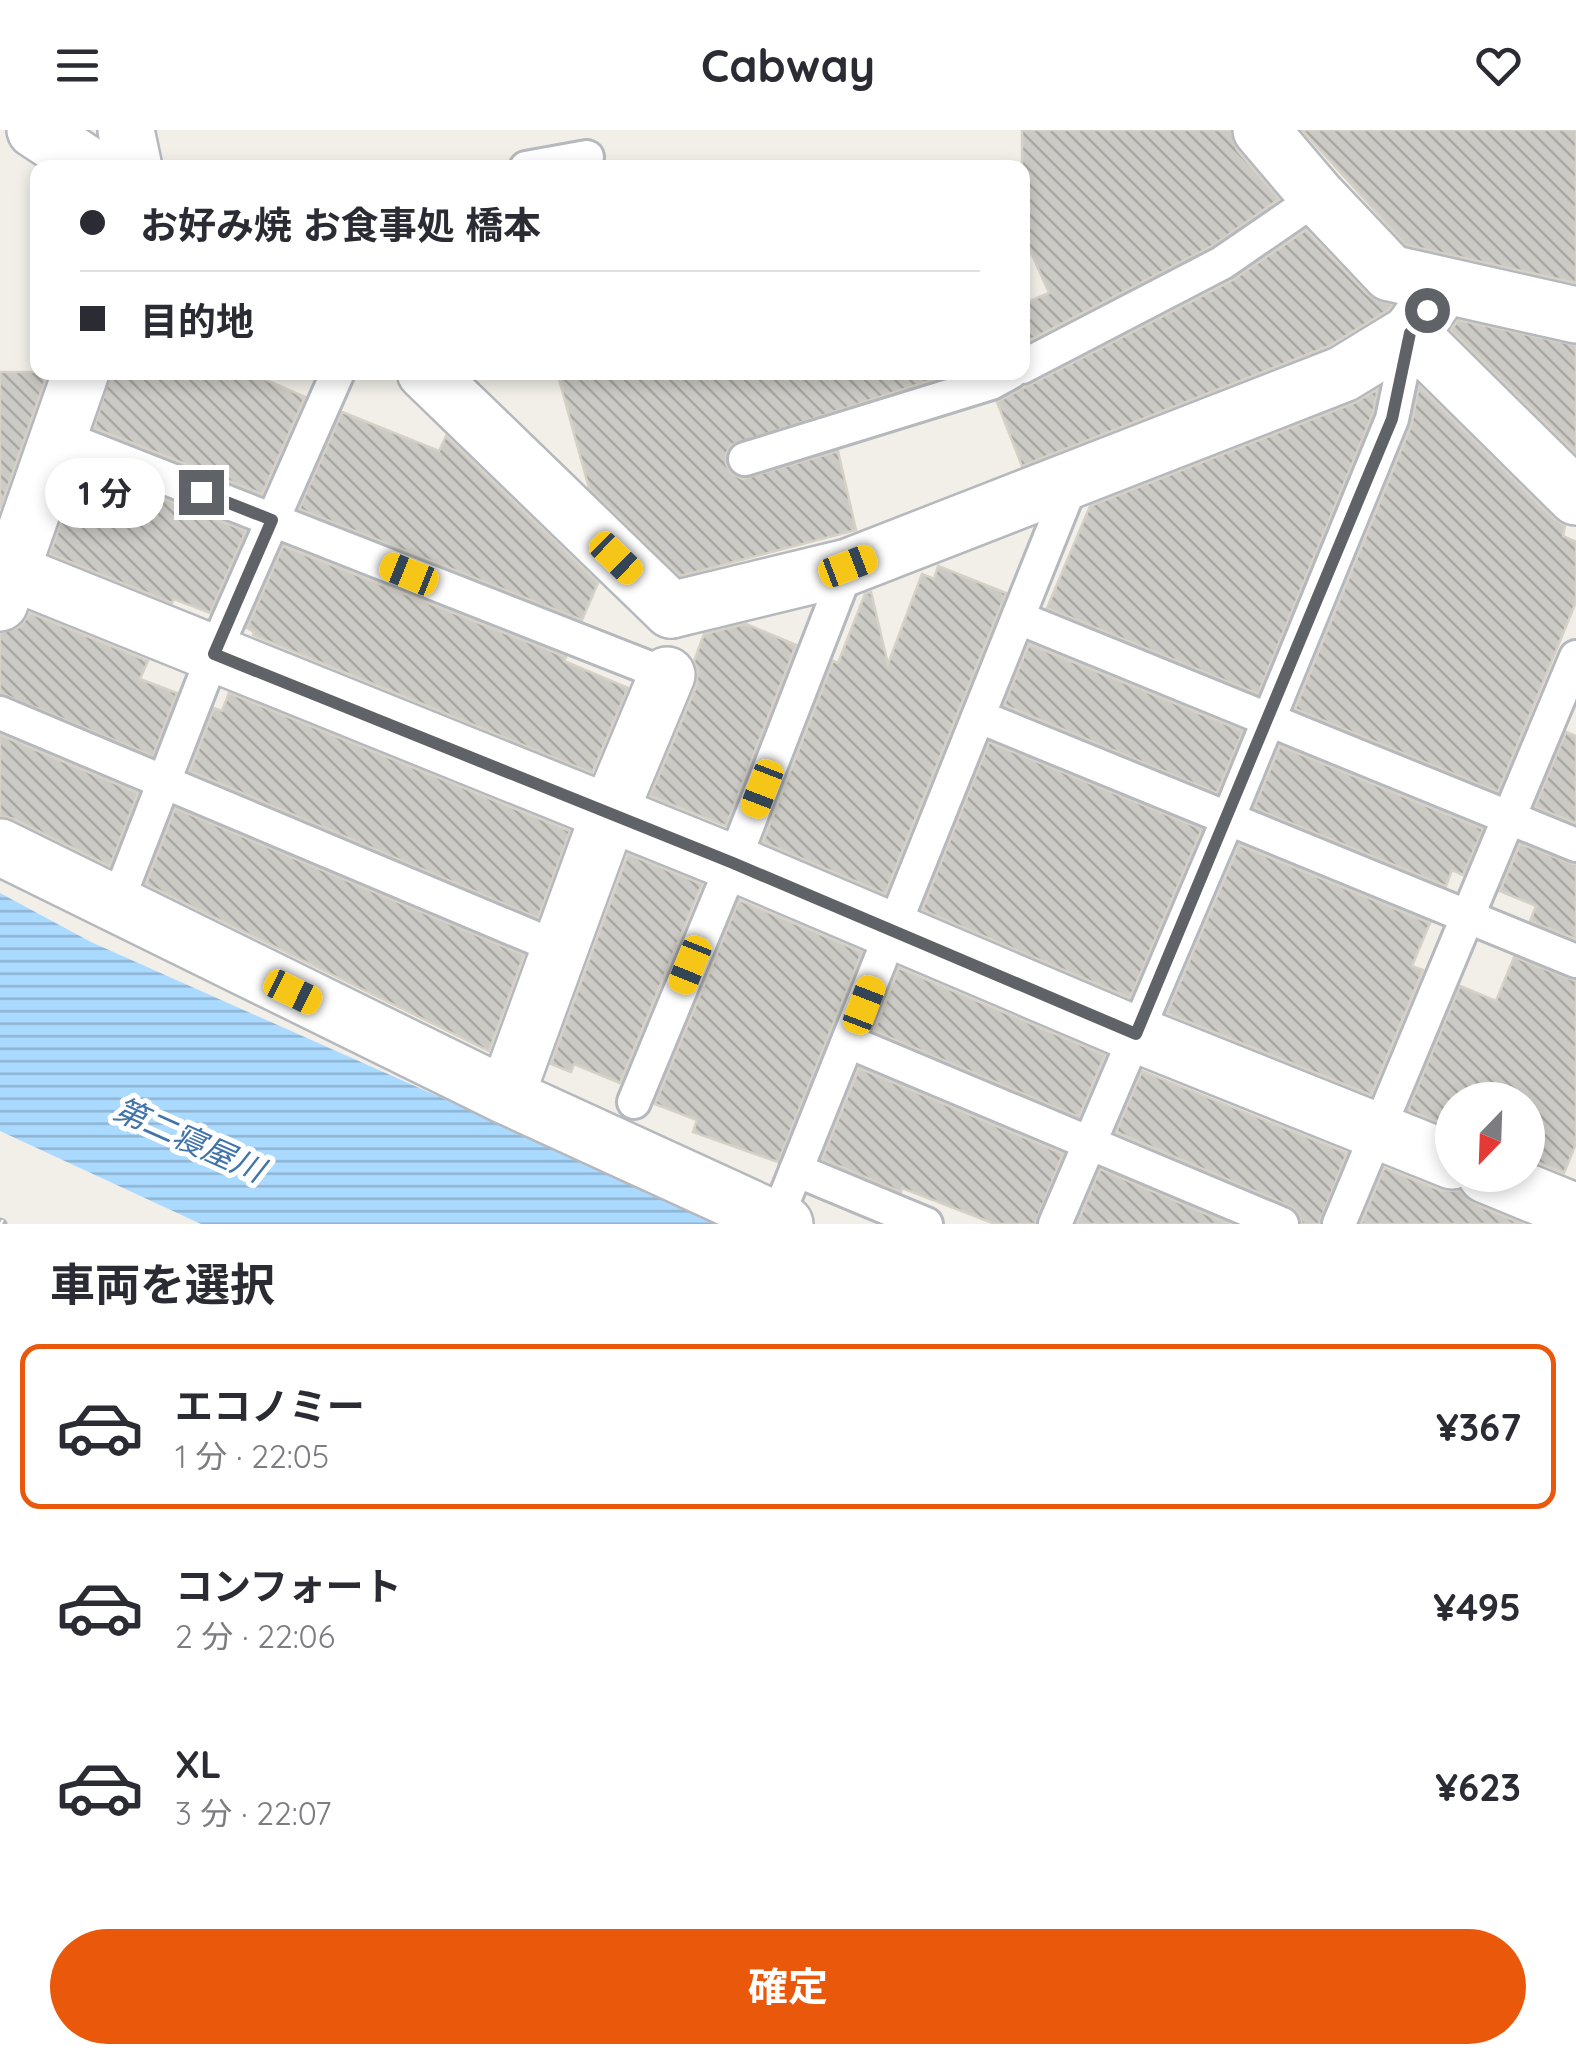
<!DOCTYPE html>
<html lang="ja">
<meta charset="utf-8">
<style>
body{margin:0;font-family:Quicksand,"Noto Sans JP",sans-serif;background:#f2f2f3;color:#2b2b33;height:100vh;display:flex;flex-direction:column;font-size:38px;white-space:nowrap}
*{box-sizing:border-box;margin:0}
p{font-size:32px;color:#7c7c81}
.icon{flex:none;width:55px;height:55px;fill:none;stroke:currentColor;stroke-width:2;stroke-linecap:round;stroke-linejoin:round}
.map{position:relative;height:1094px;overflow:hidden}
.side{display:flex;flex-direction:column;background:#fff;flex:1}
.side>*{flex:none}
.top-card{position:absolute;left:30px;top:30px;width:1000px;height:220px;border-radius:20px;box-shadow:0 5px 15px #0003;display:grid;align-content:center;height:220px;padding:0 50px;background:#fff}
.needle{width:65px;rotate:203deg}
.fabs{position:absolute;left:1435px;top:952px;display:grid;gap:20px}
.fabs a{display:grid;place-items:center;width:110px;height:110px;border-radius:50%;background:#fff;box-shadow:0 5px 15px #0003;font-size:50px}
.end{position:absolute;width:45px;height:45px;margin:-22px;border:12px solid #5f6368;background:#fff;box-shadow:0 0 0 5px #fff}
.from{border-radius:50%}
.bubble{position:absolute;height:70px;border-radius:35px;background:#fff;box-shadow:0 5px 15px #0003;font-size:32px;font-weight:700;line-height:70px;text-align:center}
.car{position:absolute;width:30px;height:60px;margin:-30px -15px;border-radius:12px;box-shadow:0 0 8px 2px #0007;background:linear-gradient(#f5c518 24%,#345 0 40%,#f5c518 0 76%,#345 0 86%,#f5c518 0)}
.top-card b{display:flex;align-items:center;gap:35px;height:95px;font-size:38px}
.top-card b+b{border-top:2px solid #e1e1e2}
.top-card i{width:25px;height:25px;background:#2b2b33}
ul{padding:0;list-style:none}
li{display:flex;align-items:center;gap:30px;height:165px;margin:0 20px 15px;padding:0 30px;border:5px solid transparent;border-radius:20px}
li div{flex:1}
li b{display:block;font-size:38px}
li em{font-style:normal;font-weight:700}
li.current{border-color:#ea580c}
li>.icon{width:90px;height:90px;stroke-width:1.5}
h2{padding:0 50px;font-size:45px;line-height:120px}
.cta{display:flex;gap:20px;margin-top:auto;padding:20px 50px}
.cta a{flex:1;height:115px;border-radius:60px;background:#ea580c;color:#fff;font-size:40px;font-weight:700;line-height:115px;text-align:center}
header{display:flex;justify-content:space-between;align-items:center;height:130px;padding:0 50px;background:#fff;font-size:45px;font-weight:700}
.map>svg:first-child{display:block}
.water{fill:url(#water-rules)}
.building{fill:url(#building-back-hatch);stroke:#d6d1c6;stroke-width:2.5}
.lines{fill:none;stroke-linecap:round;stroke-linejoin:round}
.service-casing{stroke:#b5b8bc;stroke-width:38}
.minor-casing{stroke:#b5b8bc;stroke-width:60}
.service{stroke:#fff;stroke-width:32}
.minor{stroke:#fff;stroke-width:55}
.rail-casing{stroke:#b6b7b8;stroke-width:11}
.rail{stroke:#fff;stroke-width:8;stroke-dasharray:22;stroke-linecap:butt}
.route{stroke:#5f6368;stroke-width:12}
.labels{text-anchor:middle;stroke-width:10;stroke-linejoin:round;paint-order:stroke}
.water-label{font-size:32px;font-style:italic;fill:#4174aa;stroke:#fff}
</style>
<header><svg class="icon" aria-label="menu" viewBox="0 0 24 24"><path d="M4 6h16M4 12h16M4 18h16"/></svg>Cabway<svg class="icon" aria-label="heart" viewBox="0 0 24 24"><path d="M12 20l-8-8c-3-5 5-10 8-4 3-6 11-1 8 4z"/></svg></header>
<div class="map">
<svg width="1576" height="1094" viewBox="0 0 1576 1094">
<defs>
<pattern id="water-rules" width="6" height="5" patternUnits="userSpaceOnUse" patternTransform="scale(2.5)"><rect width="6" height="5" fill="#aadaff"/><path d="M0 2.5h6" fill="none" stroke="#8eb4d2"/></pattern>
<pattern id="building-back-hatch" width="6" height="6" patternUnits="userSpaceOnUse" patternTransform="scale(2.5)"><rect width="6" height="6" fill="#cccac5"/><path d="M-1 5l2 2M0 0l6 6M5-1l2 2" fill="none" stroke="#a9a8a4"/></pattern>
</defs>
<rect width="100%" height="100%" fill="#f1efe8"/>
<!-- water -->
<polygon class="water" points="0,763 91,812 725,1094 201,1094 0,1001"/>
<!-- building -->
<g class="building">
<polygon points="1022,0 1231,0 1237,20 1279,69 1212,116 1022,214 1022,174 1049,163 1022,102"/>
<polygon points="1302,0 1576,0 1576,153 1406,115"/>
<polygon points="1306,100 1367,164 1392,175 1388,180 1329,216 1022,336 997,272 1231,151"/>
<polygon points="1458,190 1576,215 1576,323 1451,200"/>
<polygon points="0,242 48,242 0,379"/>
<polygon points="111,242 248,242 305,267 262,364 94,298"/>
<polygon points="557,242 957,242 731,315 726,324 726,334 731,343 742,349 838,321 856,400 680,446 589,358"/>
<polygon points="1419,256 1554,389 1565,396 1563,406 1576,412 1576,472 1498,662 1295,579 1411,296"/>
<polygon points="1378,259 1373,283 1258,564 1047,478 1090,376 1354,273"/>
<polygon points="342,282 439,321 446,306 598,453 582,490 299,379"/>
<polygon points="81,336 246,401 210,483 174,469 172,473 50,424"/>
<polygon points="283,416 566,527 564,531 628,558 592,643 253,505 254,502 247,498"/>
<polygon points="938,436 1006,463 885,764 763,712 833,531 838,533 865,464 871,462 888,534 922,444 934,449"/>
<polygon points="30,483 148,531 140,549 177,563 153,626 0,563 0,503 20,497"/>
<polygon points="746,494 796,515 726,696 650,666 696,557 698,542 694,531 704,504"/>
<polygon points="1029,514 1243,601 1217,663 1004,575"/>
<polygon points="229,563 570,701 538,788 190,641 214,578 222,581"/>
<polygon points="1566,602 1576,606 1576,693 1535,677"/>
<polygon points="0,605 138,663 110,736 14,689 0,686"/>
<polygon points="989,612 1202,699 1130,868 922,780"/>
<polygon points="1280,616 1483,699 1463,745 1452,740 1446,756 1254,678"/>
<polygon points="175,678 524,825 489,921 146,754"/>
<polygon points="1520,714 1576,735 1576,809 1530,791 1536,776 1500,761"/>
<polygon points="1239,715 1430,793 1412,836 1423,840 1371,965 1167,883"/>
<polygon points="628,724 702,754 620,953 574,934 571,942 551,934"/>
<polygon points="739,770 862,822 778,1032 693,1002 697,990 655,974"/>
<polygon points="1514,827 1576,851 1576,1014 1564,1043 1528,1028 1528,970 1452,970 1452,998 1408,980 1460,856 1496,871"/>
<polygon points="899,838 1105,925 1079,987 874,901"/>
<polygon points="859,938 1063,1024 1035,1094 995,1094 902,1058 901,1062 822,1029"/>
<polygon points="1142,941 1347,1023 1319,1094 1302,1094 1298,1083 1290,1076 1116,1002"/>
<polygon points="1384,1038 1440,1060 1460,1061 1474,1074 1523,1094 1361,1094"/>
<polygon points="1100,1039 1230,1094 1077,1094"/>
</g>
<g class="lines">
<defs>
<g id="service">
<polyline points="526,38 587,27"/>
<polyline points="1022,237 1222,133 1318,67"/>
<polyline points="59,306 667,545"/>
<polyline points="745,329 991,253 1011,242"/>
<polyline points="1019,488 1576,715"/>
<polyline points="0,583 561,819"/>
<polyline points="980,587 1576,831"/>
<polyline points="116,775 214,523 338,242"/>
<polyline points="849,912 1282,1094"/>
<polyline points="634,972 733,733 848,437"/>
<polyline points="796,1040 926,1094"/>
<polyline points="776,1090 1073,350"/>
<polyline points="1055,1094 1228,689 1392,289 1410,203"/>
<polyline points="1339,1094 1576,527"/>
</g>
<g id="minor">
<polyline points="35,0 93,38"/>
<polyline points="126,0 134,38"/>
<polyline points="1261,0 1318,67 1390,143 1576,185"/>
<polyline points="1410,203 1576,367"/>
<polyline points="425,242 671,480"/>
<polyline points="12,442 733,733 1135,904 1452,1031"/>
<polyline points="0,473 81,242"/>
<polyline points="671,480 848,437 1343,244 1410,203 1443,158"/>
<polyline points="0,717 506,966 785,1094"/>
<polyline points="506,966 609,684 667,545"/>
<polyline points="1486,1045 1576,1082"/>
</g>
</defs>
<!-- service casing -->
<use href="#service" class="service-casing"/>
<!-- minor casing -->
<use href="#minor" class="minor-casing"/>
<!-- service -->
<use href="#service" class="service"/>
<!-- minor -->
<use href="#minor" class="minor"/>
<defs>
<polyline id="rail" points="0,1093 2,1094"/>
</defs>
<!-- rail casing -->
<use href="#rail" class="rail-casing"/>
<!-- rail -->
<use href="#rail" class="rail"/>
</g>
<g class="lines">
<!-- route -->
<polyline class="route" points="201,362 272,390 214,524 733,733 1136,904 1392,289 1410,203 1427,180"/>
</g>
<g class="labels">
<!-- water labels -->
<g class="water-label">
<text transform="translate(189 1010) rotate(24)" y="11">第二寝屋川</text>
</g>
</g>
</svg>
<div class="fabs">
<a><svg class="needle" viewBox="-14 -14 28 28"><path d="M0-13l5 13h-10z" fill="#e53935"/><path d="M0 13l5-13h-10z" fill="#7c7c81"/></svg></a>
</div>
<i class="end from" style="left:1427px;top:180px"></i>
<i class="end" style="left:201px;top:362px"></i>
<div class="bubble" style="left:45px;top:328px;width:120px">1 分</div>
<i class="car" style="left:616px;top:428px;rotate:134deg"></i>
<i class="car" style="left:848px;top:436px;rotate:69deg"></i>
<i class="car" style="left:409px;top:444px;rotate:292deg"></i>
<i class="car" style="left:762px;top:659px;rotate:201deg"></i>
<i class="car" style="left:690px;top:835px;rotate:202deg"></i>
<i class="car" style="left:293px;top:862px;rotate:116deg"></i>
<i class="car" style="left:864px;top:875px;rotate:21deg"></i>
<div class="top-card">
<b><i class="from"></i>お好み焼 お食事処 橋本</b>
<b><i></i>目的地</b>
</div>
</div>
<section class="side">
<h2>車両を選択</h2>
<ul>
<li class="current"><svg class="icon" aria-label="car" viewBox="0 0 24 24"><path d="M5 17H2v-5l4-1 3-4h7l3 4 3 1v5h-3M9 17h6M6 11h13"/><circle cx="7" cy="17" r="2"/><circle cx="17" cy="17" r="2"/></svg><div><b>エコノミー</b><p>1 分 · 22:05</p></div><em>¥367</em></li>
<li><svg class="icon" aria-label="car" viewBox="0 0 24 24"><path d="M5 17H2v-5l4-1 3-4h7l3 4 3 1v5h-3M9 17h6M6 11h13"/><circle cx="7" cy="17" r="2"/><circle cx="17" cy="17" r="2"/></svg><div><b>コンフォート</b><p>2 分 · 22:06</p></div><em>¥495</em></li>
<li><svg class="icon" aria-label="car" viewBox="0 0 24 24"><path d="M5 17H2v-5l4-1 3-4h7l3 4 3 1v5h-3M9 17h6M6 11h13"/><circle cx="7" cy="17" r="2"/><circle cx="17" cy="17" r="2"/></svg><div><b>XL</b><p>3 分 · 22:07</p></div><em>¥623</em></li>
</ul>
<div class="cta"><a>確定</a></div>
</section>
